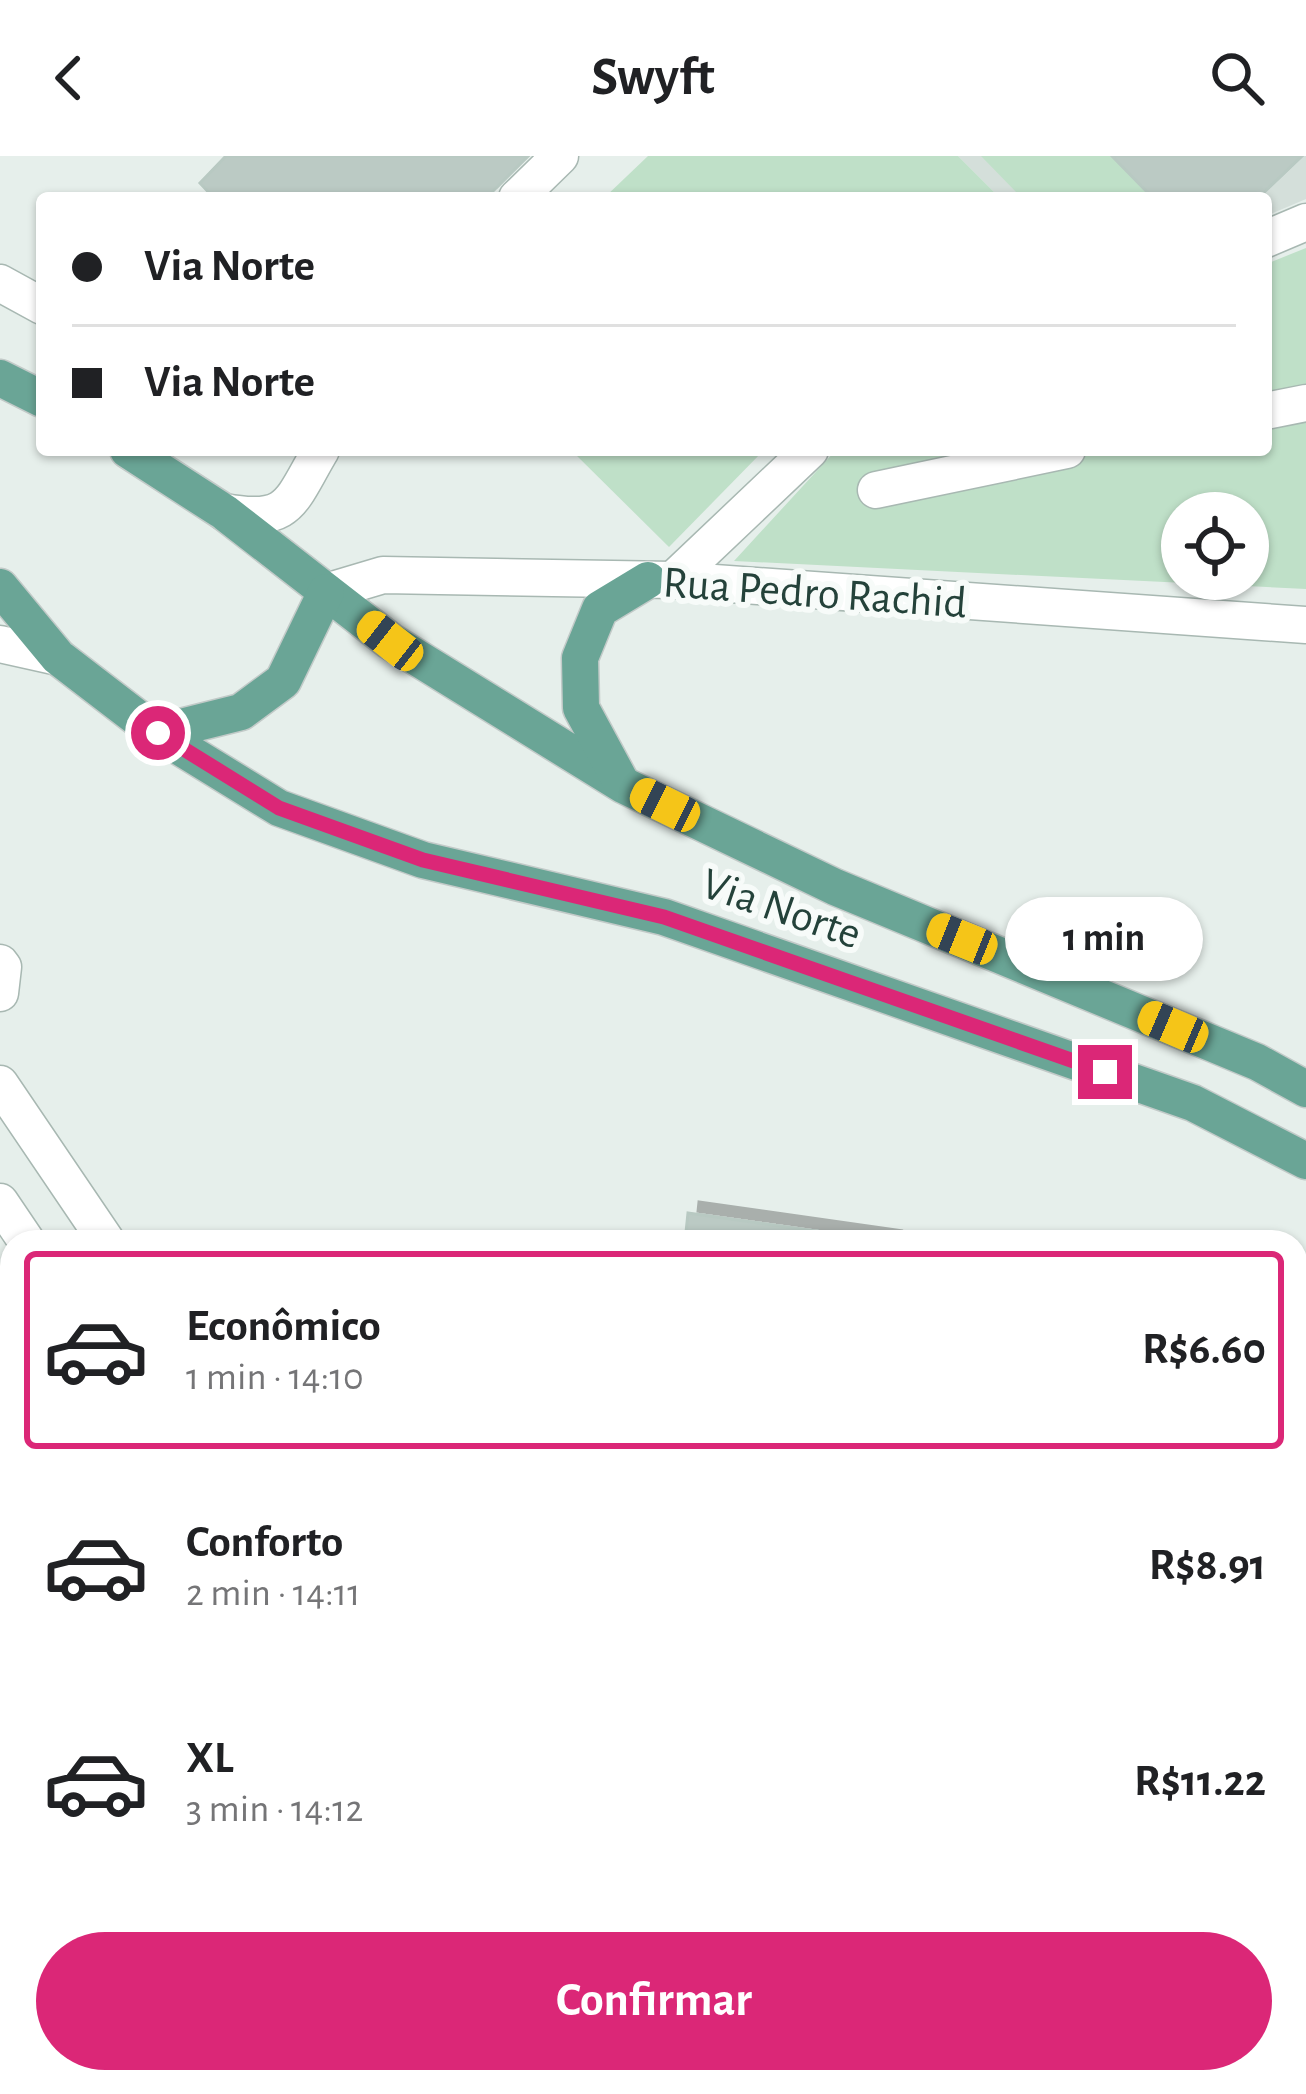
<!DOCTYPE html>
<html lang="pt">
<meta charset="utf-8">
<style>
body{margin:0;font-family:"Alegreya Sans",sans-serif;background:#f6f6f6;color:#202124;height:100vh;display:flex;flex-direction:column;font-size:45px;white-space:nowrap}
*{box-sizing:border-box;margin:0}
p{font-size:39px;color:#757577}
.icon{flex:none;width:66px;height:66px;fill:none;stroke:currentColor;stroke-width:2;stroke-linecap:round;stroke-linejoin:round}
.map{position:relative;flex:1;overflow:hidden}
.drawer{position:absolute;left:0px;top:1074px;width:1308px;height:864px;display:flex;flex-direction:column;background:#fff;border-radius:36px 36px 0 0;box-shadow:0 3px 9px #0004}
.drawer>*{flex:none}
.top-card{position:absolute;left:36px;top:36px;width:1236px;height:264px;border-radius:12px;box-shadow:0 3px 9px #0004;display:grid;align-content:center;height:264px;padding:0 36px;background:#fff}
.fabs{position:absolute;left:1161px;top:336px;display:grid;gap:24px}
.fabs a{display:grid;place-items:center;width:108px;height:108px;border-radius:50%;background:#fff;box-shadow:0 3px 9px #0004;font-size:60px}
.end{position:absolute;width:54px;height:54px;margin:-27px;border:15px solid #db2777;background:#fff;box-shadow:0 0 0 6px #fff}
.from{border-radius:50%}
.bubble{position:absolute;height:84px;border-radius:42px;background:#fff;box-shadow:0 3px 9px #0004;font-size:39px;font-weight:700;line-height:84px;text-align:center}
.car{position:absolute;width:36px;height:72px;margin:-36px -18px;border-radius:15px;box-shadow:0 0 9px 3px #0007;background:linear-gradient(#f5c518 24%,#345 0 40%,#f5c518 0 76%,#345 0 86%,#f5c518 0)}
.top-card b{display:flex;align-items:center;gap:42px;height:114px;font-size:45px}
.top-card b+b{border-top:3px solid #e0e0e0}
.top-card i{width:30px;height:30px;background:#202124}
ul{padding:21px 0 0;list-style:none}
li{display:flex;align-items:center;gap:36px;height:198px;margin:0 24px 18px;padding:0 12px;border:6px solid transparent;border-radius:12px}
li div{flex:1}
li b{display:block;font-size:45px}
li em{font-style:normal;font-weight:700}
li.selected{border-color:#db2777}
li>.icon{width:108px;height:108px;stroke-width:1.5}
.action{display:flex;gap:24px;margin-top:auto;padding:24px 36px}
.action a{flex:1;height:138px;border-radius:72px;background:#db2777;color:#fff;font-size:48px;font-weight:700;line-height:138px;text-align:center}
header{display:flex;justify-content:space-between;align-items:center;height:156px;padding:0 36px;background:#fff;font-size:54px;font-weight:700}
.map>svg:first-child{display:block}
.built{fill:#d4dfda}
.green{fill:#bfe0c8;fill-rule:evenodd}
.building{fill:#bbcac4;stroke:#b8c9c2;stroke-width:3;filter:url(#shadow)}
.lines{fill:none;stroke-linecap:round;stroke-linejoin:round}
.minor-casing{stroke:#a8b8b2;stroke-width:39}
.major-casing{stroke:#c2cac8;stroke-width:39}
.minor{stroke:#fff;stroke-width:36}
.major{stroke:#6aa596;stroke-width:36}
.route{stroke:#db2777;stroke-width:15}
.labels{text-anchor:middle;stroke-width:12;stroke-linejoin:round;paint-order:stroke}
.street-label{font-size:45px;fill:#24423a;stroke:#f7fbf9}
</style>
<header><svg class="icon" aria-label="back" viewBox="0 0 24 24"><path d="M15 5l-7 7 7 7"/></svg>Swyft<svg class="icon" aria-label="search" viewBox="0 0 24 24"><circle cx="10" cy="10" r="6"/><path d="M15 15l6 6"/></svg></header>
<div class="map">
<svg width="1306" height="1938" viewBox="0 0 1306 1938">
<defs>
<filter id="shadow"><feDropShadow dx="11" dy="-11" stdDeviation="0" flood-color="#0004"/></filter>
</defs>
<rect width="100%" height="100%" fill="#e6efeb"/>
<!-- built -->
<polygon class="built" points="958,0 1306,0 1306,43 1266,60 1266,42 1000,42"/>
<!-- green -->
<g class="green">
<polygon points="648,0 958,0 1000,42 604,42"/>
<polygon points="981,0 1112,0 1147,36 1141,42 1022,42"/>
<path d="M 1306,92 L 1306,433 L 734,405 L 836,294 L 1266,294 L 1266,108 ZM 1182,357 L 1248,357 L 1248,423 L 1182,423 Z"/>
<polygon points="571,294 764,294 669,391"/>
<polygon points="719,1929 782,1930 798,1938 704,1938"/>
</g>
<!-- building -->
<g class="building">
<polygon points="226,0 528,0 486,42 214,42 200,27"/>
<polygon points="1112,0 1302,0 1258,42 1153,42"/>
<polygon points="688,1057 892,1086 685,1086"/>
<polygon points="0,1228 12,1245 12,1269 0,1278"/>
</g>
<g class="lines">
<defs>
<g id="minor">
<polyline points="517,42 560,0"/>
<polyline points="1266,83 1306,66"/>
<polyline points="0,127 42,150"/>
<polyline points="1266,255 1306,247"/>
<polyline points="876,334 1067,294"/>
<path d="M 224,356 C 291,368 290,346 321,294"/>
<polyline points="673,424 810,294"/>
<polyline points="326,436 383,419 673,424 1306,469"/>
<polyline points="0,488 58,501"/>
<polyline points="0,807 3,811 0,837"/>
<polyline points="0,928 107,1086"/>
<polyline points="0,1046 27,1086"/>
<polyline points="1296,1480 1306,1481"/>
<polyline points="0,1519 12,1512"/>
<polyline points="1296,1647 1306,1642"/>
<polyline points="437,1938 442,1926"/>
</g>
<g id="major">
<polyline points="0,222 42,243"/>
<polyline points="128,294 224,356 390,485 623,629 835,731 1257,906 1306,933"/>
<polyline points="0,431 58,501 157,577 279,652 423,704 664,761 1193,947 1306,1005"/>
<polyline points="157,577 241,556 283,525 326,436"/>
<polyline points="621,626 581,552 580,502 600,453 648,424"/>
</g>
</defs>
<!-- minor casing -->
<use href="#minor" class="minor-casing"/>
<!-- major casing -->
<use href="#major" class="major-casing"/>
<!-- minor -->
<use href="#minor" class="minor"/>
<!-- major -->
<use href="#major" class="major"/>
</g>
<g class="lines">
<!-- route -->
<polyline class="route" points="158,577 279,652 423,704 664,761 1105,916"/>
</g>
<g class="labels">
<!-- street labels -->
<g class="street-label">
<text transform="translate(815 435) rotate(4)" y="16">Rua Pedro Rachid</text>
<text transform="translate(782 751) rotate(19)" y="16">Via Norte</text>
</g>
</g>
</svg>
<div class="fabs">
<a><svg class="icon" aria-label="locate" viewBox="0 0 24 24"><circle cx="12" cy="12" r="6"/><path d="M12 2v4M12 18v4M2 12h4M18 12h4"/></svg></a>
</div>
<i class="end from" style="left:158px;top:577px"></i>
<i class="end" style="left:1105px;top:916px"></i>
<div class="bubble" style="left:1005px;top:741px;width:198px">1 min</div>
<i class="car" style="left:390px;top:485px;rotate:308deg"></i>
<i class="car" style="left:665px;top:649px;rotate:296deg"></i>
<i class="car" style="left:962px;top:783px;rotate:292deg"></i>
<i class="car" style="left:1173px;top:871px;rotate:293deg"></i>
<div class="top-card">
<b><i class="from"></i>Via Norte</b>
<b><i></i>Via Norte</b>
</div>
<section class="drawer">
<ul>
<li class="selected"><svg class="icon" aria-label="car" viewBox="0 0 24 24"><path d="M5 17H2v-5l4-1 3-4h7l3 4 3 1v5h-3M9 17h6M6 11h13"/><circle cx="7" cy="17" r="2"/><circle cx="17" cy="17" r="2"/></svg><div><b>Econômico</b><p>1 min · 14:10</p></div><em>R$6.60</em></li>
<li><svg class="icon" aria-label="car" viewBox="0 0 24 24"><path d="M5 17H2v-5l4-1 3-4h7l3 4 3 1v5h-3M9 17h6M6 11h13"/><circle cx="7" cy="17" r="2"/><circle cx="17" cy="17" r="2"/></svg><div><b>Conforto</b><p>2 min · 14:11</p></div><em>R$8.91</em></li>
<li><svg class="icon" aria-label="car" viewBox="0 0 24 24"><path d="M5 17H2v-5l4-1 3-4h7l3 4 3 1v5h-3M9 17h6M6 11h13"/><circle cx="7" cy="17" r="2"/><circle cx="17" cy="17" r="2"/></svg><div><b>XL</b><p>3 min · 14:12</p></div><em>R$11.22</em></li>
</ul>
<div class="action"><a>Confirmar</a></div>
</section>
</div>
